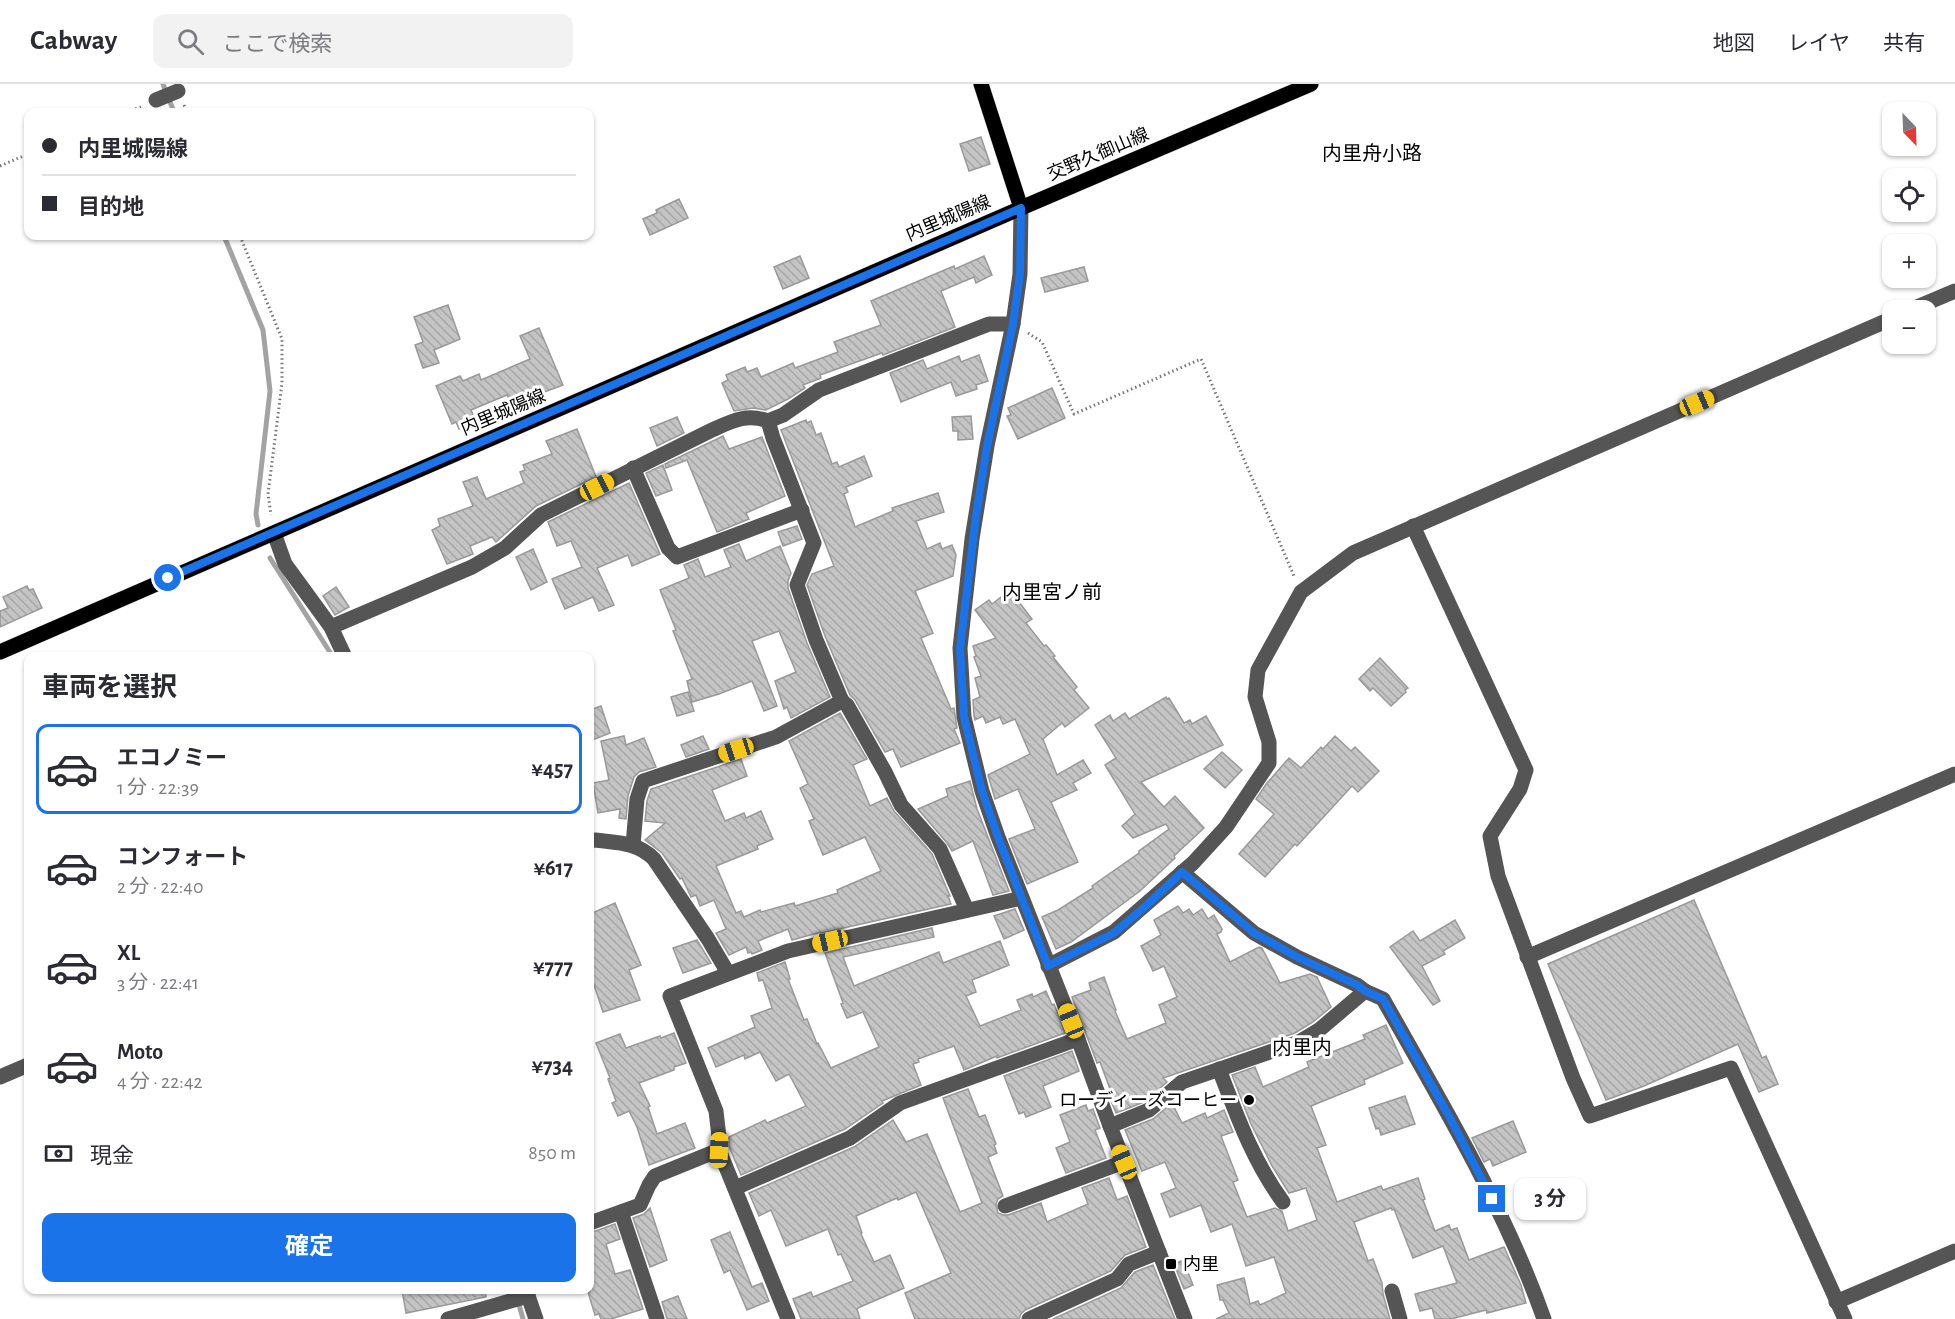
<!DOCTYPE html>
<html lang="ja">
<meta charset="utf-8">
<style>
body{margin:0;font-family:"Alegreya Sans","Noto Sans JP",sans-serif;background:#f2f2f3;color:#2b2b33;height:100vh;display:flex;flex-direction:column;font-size:22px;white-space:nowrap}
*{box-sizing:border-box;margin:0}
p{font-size:20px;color:#7c7c81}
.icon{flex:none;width:33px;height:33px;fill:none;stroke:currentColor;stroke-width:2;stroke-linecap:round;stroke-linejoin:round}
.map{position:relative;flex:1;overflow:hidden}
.drawer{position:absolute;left:24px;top:568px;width:570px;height:642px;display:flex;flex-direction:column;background:#fff;border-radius:12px;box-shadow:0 2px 4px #0004}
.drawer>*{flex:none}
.hud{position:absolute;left:24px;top:24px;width:570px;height:132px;border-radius:12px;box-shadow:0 2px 4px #0004;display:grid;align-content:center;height:132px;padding:0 18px;background:#fff}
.needle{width:39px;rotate:157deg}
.tools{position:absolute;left:1882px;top:18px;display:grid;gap:12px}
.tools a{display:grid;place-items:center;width:54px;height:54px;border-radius:12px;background:#fff;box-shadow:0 2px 4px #0004;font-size:30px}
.end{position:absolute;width:27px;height:27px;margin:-14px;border:8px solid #1a73e8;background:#fff;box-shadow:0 0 0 3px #fff}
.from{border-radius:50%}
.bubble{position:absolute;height:42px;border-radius:12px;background:#fff;box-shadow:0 2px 4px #0004;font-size:20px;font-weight:700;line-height:42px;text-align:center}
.car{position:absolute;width:18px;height:36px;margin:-18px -9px;border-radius:8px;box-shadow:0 0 4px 2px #0007;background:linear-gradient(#f5c518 24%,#345 0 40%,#f5c518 0 76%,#345 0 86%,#f5c518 0)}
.hud b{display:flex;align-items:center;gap:21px;height:57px;font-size:22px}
.hud b+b{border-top:2px solid #e1e1e2}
.hud i{width:15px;height:15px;background:#2b2b33}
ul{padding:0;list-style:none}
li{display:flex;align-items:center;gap:18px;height:90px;margin:0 12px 9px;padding:0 6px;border:3px solid transparent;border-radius:12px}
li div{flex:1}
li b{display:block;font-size:22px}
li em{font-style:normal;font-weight:700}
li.on{border-color:#1a73e8}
li>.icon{width:54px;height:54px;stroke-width:1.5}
h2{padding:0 18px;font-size:27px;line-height:72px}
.pay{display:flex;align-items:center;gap:15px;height:66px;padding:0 18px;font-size:22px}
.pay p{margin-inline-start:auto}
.cta{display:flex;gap:12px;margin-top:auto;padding:12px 18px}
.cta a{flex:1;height:69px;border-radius:12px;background:#1a73e8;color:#fff;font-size:24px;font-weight:700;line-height:69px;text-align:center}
header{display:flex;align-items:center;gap:36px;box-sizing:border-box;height:84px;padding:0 30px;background:#fff;border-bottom:2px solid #e1e1e2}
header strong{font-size:28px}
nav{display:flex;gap:33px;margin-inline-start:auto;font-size:21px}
.search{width:420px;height:54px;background:#f2f2f3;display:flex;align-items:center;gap:15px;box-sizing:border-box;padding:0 21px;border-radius:12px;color:#7c7c81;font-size:22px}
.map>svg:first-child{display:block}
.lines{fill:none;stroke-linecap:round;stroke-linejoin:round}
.stream{stroke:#a3a3a3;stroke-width:5}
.building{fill:url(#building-back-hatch);stroke:#999;stroke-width:1.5}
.major-casing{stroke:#dbdbdb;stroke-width:16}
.path{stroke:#777;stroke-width:3;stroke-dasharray:1.5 3;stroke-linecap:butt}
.minor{stroke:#555;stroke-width:15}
.major{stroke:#000;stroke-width:15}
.route{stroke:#1a73e8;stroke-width:8}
.poi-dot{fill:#000;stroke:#fff;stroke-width:2}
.labels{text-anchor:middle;stroke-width:6;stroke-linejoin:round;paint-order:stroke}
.street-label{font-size:18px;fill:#000;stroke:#fff}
.poi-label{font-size:18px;fill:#000;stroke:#fff;text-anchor:end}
.neighbourhood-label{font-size:20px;fill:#000;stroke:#fff}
</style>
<header>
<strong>Cabway</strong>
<div class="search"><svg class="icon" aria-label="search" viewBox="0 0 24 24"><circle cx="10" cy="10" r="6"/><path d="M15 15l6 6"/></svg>ここで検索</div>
<nav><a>地図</a><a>レイヤ</a><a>共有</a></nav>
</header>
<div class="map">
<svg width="1955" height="1235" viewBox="0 0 1955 1235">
<defs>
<pattern id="building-back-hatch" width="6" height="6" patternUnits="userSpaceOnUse" patternTransform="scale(1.5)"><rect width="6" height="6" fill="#c4c4c4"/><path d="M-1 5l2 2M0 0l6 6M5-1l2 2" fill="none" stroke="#a7a7a7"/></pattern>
</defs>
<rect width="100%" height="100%" fill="#fff"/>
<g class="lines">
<!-- stream -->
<g class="stream">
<polyline points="163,0 174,28"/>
<polyline points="224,152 263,246 270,307 256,430 258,441"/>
<polyline points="270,474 333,573"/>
<polyline points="515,1206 523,1235"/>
</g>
</g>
<!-- building -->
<g class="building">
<polygon points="981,53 990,80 969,87 960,60"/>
<polygon points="679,115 688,134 650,151 643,135 657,129 656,126"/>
<polygon points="800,172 809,194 783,205 774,183"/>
<polygon points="984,172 992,191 976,199 974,193 941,207 955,243 883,271 882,269 820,291 821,294 803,301 805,304 788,315 766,326 753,324 734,327 722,299 728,296 726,291 745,283 747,288 757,284 761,293 793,279 795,284 838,268 834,258 881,241 871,217 954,182 955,185"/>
<polygon points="1084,183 1088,197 1045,208 1041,194"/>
<polygon points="448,221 460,255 434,266 439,279 423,284 415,261 423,258 414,233"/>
<polygon points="539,244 563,301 512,320 507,311 471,326 476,338 459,345 456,338 452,340 436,302 460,292 463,297 479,290 481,296 530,275 520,252"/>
<polygon points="979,271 988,297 976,301 977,305 956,312 951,298 901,318 890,289 923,276 927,285 959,272 961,278"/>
<polygon points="1052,304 1065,334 1018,355 1007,332 1011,331 1008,324"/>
<polygon points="971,332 973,355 958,356 958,347 953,347 952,333"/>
<polygon points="677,333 684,349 657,362 650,344"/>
<polygon points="806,336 807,339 811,337 816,351 821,349 832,380 837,378 839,383 864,372 872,392 846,403 848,408 844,410 855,443 893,427 892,424 938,409 944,428 916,437 927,465 940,459 942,465 952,461 956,471 953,492 915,507 933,549 921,554 951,625 954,624 957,644 954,645 960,659 901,683 893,665 885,668 855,616 850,611 825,552 807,501 812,490 834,482 781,346"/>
<polygon points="577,345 596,393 536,422 496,458 492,453 470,462 473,470 447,480 432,446 440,442 438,435 473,422 463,398 477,393 486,415 524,399 520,388 525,386 523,381 552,370 546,357"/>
<polygon points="723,352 729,365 762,353 785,412 746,429 749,435 717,448 687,376 666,384 665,380"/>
<polygon points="663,381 672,406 656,412 646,389"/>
<polygon points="629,399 660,470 632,482 628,471 597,484 614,521 599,527 593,513 565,525 552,495 582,483 571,457 557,462 548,438"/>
<polygon points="797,442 802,455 783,462 778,448"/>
<polygon points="739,460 746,477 780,462 791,489 788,497 788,504 807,559 830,613 791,634 787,623 784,625 775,597 796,588 779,547 752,557 777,622 764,627 752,597 719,610 692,618 687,597 692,595 673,547 676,546 660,506 689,494 684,481 698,475 705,493 731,483 724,466"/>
<polygon points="533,465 547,498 531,506 516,473"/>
<polygon points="27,502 29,506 33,505 42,524 0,543 0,527 8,524 3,513"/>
<polygon points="336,503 349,523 335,531 323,512"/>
<polygon points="1010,506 1032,535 1026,539 1044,562 1046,561 1055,572 1053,573 1077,603 1074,606 1089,624 1065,643 1062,639 1043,655 1057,691 1083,676 1091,689 1073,699 1077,706 1051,718 1078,778 1027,800 1009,755 1035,745 1018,705 995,715 988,691 1030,670 1015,635 1003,640 1000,633 986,639 983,632 975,636 974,632 973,616 980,613 975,594 981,592 974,573 976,572 973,562 996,554 975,526 989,516 992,520"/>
<polygon points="1380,574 1408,604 1405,606 1406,608 1391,622 1373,604 1370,607 1359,595"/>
<polygon points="688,608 694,627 677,632 671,613"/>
<polygon points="1166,613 1167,615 1169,614 1184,639 1190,636 1192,640 1206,632 1223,661 1141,698 1164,723 1175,712 1204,744 1174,772 1175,774 1140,807 1071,858 1056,865 1042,833 1058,826 1093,804 1092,802 1139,769 1139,767 1169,745 1166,740 1133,754 1122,742 1135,730 1105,681 1116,674 1095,641 1110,631 1113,637 1125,629 1129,635"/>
<polygon points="601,622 610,649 590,657 590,626"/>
<polygon points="840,629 867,675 853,681 870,722 887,714 894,727 932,770 950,812 948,812 951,820 821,849 821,848 792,856 788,845 758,857 762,866 752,870 751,868 748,869 746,863 729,871 716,849 726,845 714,816 700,822 696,811 691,813 682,794 680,795 662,769 645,756 665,739 645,737 647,717 651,705 741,675 747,692 712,706 725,737 744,729 746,734 761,727 773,755 757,762 758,765 716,782 736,829 741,827 744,833 760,826 761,828 794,819 795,822 838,809 837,806 881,787 865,753 823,771 809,737 814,735 800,704 808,700 789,657"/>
<polygon points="624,652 626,661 644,654 656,683 639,688 634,693 628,712 626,735 619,734 620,725 598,729 593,699 609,696 601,657"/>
<polygon points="703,652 709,665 686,673 681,661"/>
<polygon points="1335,652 1351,667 1355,663 1379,687 1358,708 1352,702 1297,762 1295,760 1265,793 1239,770 1274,730 1256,715 1267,699 1289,674 1301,684 1321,663 1323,665"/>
<polygon points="1222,668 1242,686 1225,704 1204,685"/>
<polygon points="970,697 977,725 1009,807 993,811 973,757 952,767 947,759 918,725 948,712 946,705"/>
<polygon points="1694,816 1762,974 1766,972 1778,1000 1759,1008 1738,960 1644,1002 1606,1016 1548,880"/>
<polygon points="615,819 641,881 629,886 640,916 603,928 594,901 590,903 590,830"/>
<polygon points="1178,822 1183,829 1189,825 1193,831 1202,825 1208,835 1214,831 1222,845 1221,848 1217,850 1230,878 1259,863 1262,864 1280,899 1310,890 1317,893 1331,923 1313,938 1295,949 1163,994 1167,998 1144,1018 1116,1029 1111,1017 1114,1016 1100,978 1097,979 1072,913 1091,906 1089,899 1104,893 1116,926 1115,927 1127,955 1166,939 1159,921 1177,913 1164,882 1153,887 1141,862 1161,851 1154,836"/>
<polygon points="1015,825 1024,846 1004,855 994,832"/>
<polygon points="1455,836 1465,854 1443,867 1445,870 1422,882 1440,917 1433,921 1390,863 1413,847 1420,857"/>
<polygon points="932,844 934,853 843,873 854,902 939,868 943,879 1000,857 1009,881 972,896 976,908 966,912 980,942 1021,926 1017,916 1032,910 1033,913 1046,907 1052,921 1054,920 1065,949 997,974 997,972 964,986 954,962 918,975 919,978 913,980 921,1001 882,1017 883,1019 845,1045 741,1091 729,1062 729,1053 765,1036 767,1039 806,1022 789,990 776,997 760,968 745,975 744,971 716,983 708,964 755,943 751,932 772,924 763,896 759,897 757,889 785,878 790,895 788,895 804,936 807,935 817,960 818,959 831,984 879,963 863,928 847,934 841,920 843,919 825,869"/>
<polygon points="697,856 711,879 683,889 673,864"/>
<polygon points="1386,941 1403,979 1364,996 1365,1000 1311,1022 1326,1061 1317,1064 1337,1118 1381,1102 1383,1106 1418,1094 1425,1115 1423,1116 1435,1147 1449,1141 1451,1146 1457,1144 1469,1176 1504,1163 1521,1201 1526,1219 1487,1229 1486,1226 1451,1235 1435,1235 1432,1224 1420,1227 1415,1210 1457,1199 1443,1162 1413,1174 1394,1125 1392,1126 1391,1124 1354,1138 1368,1177 1373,1175 1382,1199 1383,1210 1390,1235 1216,1235 1229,1229 1223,1216 1220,1216 1217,1201 1244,1194 1250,1220 1258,1217 1260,1221 1286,1209 1274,1173 1246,1182 1232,1140 1211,1148 1201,1121 1170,1133 1161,1110 1176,1104 1165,1078 1142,1087 1125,1046 1153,1035 1172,1019 1182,1039 1205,1029 1207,1034 1224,1026 1233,1048 1221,1052 1238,1096 1233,1098 1247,1133 1275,1124 1282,1127 1288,1147 1317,1136 1306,1104 1289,1109 1272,1082 1251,1040 1232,991 1255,983 1263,1003 1309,983 1307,978 1365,955 1363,951"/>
<polygon points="674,949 686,979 674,983 674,986 639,999 650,1022 648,1023 657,1050 685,1039 695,1064 649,1081 637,1043 629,1027 618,1032 612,1019 616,1017 608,995 610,994 596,959 620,950 626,964 660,952 661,954"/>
<polygon points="1072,967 1079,987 1043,1002 1051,1023 1026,1033 1024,1028 1019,1030 1004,992"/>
<polygon points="968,1005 979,1033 985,1031 996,1060 994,1061 997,1069 988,1073 1003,1112 998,1115 996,1120 998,1129 1003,1131 1008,1131 1041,1119 1047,1138 1088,1120 1082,1104 1109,1094 1117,1116 1127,1112 1146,1163 1125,1171 1111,1187 1025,1226 1021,1230 1019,1235 915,1235 905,1209 951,1189 916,1108 898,1116 897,1114 856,1132 862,1149 861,1150 874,1178 890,1171 904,1204 860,1223 857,1225 860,1235 801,1235 793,1215 811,1208 813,1213 853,1197 841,1170 838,1171 828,1145 786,1162 771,1126 759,1132 749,1109 854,1063 893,1036 906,1058 927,1050 960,1128 982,1119 943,1014"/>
<polygon points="1405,1012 1415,1040 1381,1051 1379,1044 1376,1045 1369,1024"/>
<polygon points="1086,1021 1088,1027 1093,1025 1100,1044 1095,1046 1106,1074 1066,1089 1056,1064 1070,1058 1060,1031"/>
<polygon points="1513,1037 1526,1068 1493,1082 1490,1075 1484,1078 1472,1054"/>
<polygon points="650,1124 667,1176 650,1183 633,1134 644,1130"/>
<polygon points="615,1140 620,1155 606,1160 615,1190 630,1186 643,1225 611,1235 601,1235 599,1230 595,1231 588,1208 590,1208 590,1149"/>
<polygon points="730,1148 752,1203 762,1199 769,1217 747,1226 730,1186 724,1189 711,1156"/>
<polygon points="1181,1177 1185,1187 1187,1186 1193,1201 1184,1205 1174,1180"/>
<polygon points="1153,1181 1175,1235 1053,1235 1121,1204 1135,1188"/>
<polygon points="402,1206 485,1206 486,1213 406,1229"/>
<polygon points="678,1212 687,1235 667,1235 662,1218"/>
</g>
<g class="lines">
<defs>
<g id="major">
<polyline points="981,0 1021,124"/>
<polyline points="0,568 1021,124 1311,0"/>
</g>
</defs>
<!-- major casing -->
<use href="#major" class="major-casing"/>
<!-- path -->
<g class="path">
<polyline points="184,21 187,28"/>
<polyline points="127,28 141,23"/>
<polyline points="0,82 28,70"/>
<polyline points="240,152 282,255 282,299 268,410 271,431"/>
<polyline points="1028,249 1042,258 1074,330 1201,275 1294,492"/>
</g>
<!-- minor -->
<g class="minor">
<polyline points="156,16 178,7"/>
<polyline points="1021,124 1020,190 1013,240 987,362 972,455 960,564 964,633 982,707 998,753 1078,955 1110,1042 1185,1235"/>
<polyline points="1910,226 1955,207"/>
<polyline points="633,384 668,464 677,473 802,426"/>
<polyline points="1413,442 1526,686 1520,705 1490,752 1498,792 1573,994 1590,1032 1731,984 1845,1235"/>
<polyline points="274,449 285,480 331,543 345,573"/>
<path d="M 331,543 L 472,483 L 505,464 L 541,431 L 712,346 C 732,337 747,329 768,337 L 783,331 L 819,306 L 989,240 L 1013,240"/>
<polyline points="842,617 847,621 885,688 901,721 940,765 967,826"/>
<path d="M 590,757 L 595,756 C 618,759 637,758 654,775 L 708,855 L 728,889"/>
<polyline points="633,761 637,715 643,697 776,653 842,617 816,556 797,501 814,459 773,354 768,337"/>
<polyline points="1527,873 1955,690"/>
<polyline points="1048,882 1114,848 1193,779 1226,743 1269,679 1269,658 1255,613 1258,586 1301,508 1353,469 1893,234"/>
<path d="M 1365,907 L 1383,915 C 1441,1018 1504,1122 1544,1235"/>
<path d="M 1219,985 C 1237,1032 1253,1077 1283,1118"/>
<polyline points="0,993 28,981"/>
<polyline points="1110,1042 1149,1026 1182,998 1299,958 1319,946 1365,907 1357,901 1297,873 1254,849 1182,788"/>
<polyline points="735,1104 850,1054 900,1019 1078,955"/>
<polyline points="1005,1122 1124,1078"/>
<polyline points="621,1128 657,1235"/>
<polyline points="590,1139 640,1121 649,1101 655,1092 719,1066"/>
<polyline points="526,1206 536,1235"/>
<polyline points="1392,1207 1400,1235"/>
<polyline points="1836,1218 1955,1167"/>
<polyline points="448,1235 528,1212"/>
<polyline points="788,1235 719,1066 719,1053 716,1027 670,912 788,867 1022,814"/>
<polyline points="1029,1235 1117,1195 1129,1180 1159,1168"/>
</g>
<!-- major -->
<use href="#major" class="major"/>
</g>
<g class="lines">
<!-- route -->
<polyline class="route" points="168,494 1021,124 1020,190 1013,240 987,362 976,432 960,564 964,633 982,707 998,753 1048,882 1114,849 1147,821 1182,788 1254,849 1297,873 1357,901 1365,907 1383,915 1450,1034 1492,1115"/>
</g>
<!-- markers -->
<g class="poi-dot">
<circle cx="1249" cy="1016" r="6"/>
<rect x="1165" y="1174" width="12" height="12" rx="3"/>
</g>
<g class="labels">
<!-- street labels -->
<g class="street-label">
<text transform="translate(1098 70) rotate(-23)" y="6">交野久御山線</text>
<text transform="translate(948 134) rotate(-23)" y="6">内里城陽線</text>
<text transform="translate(503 328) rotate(-23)" y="6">内里城陽線</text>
</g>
<!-- poi labels -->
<g class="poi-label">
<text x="1237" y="1022">ローディーズコーヒー</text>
<text x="1183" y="1186" text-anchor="start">内里</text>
</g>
<!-- neighbourhood labels -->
<g class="neighbourhood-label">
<text x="1372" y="76">内里舟小路</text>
<text x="1052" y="515">内里宮ノ前</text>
<text x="1302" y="970">内里内</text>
</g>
</g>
</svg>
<div class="tools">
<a><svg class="needle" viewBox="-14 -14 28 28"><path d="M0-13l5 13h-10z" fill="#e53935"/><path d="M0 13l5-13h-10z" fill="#7c7c81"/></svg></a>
<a><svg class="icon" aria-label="locate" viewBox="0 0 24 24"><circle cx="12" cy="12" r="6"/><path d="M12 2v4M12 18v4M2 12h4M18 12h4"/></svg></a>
<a>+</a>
<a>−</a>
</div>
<i class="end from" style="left:168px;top:494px"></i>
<i class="end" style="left:1492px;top:1115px"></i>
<div class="bubble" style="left:1514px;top:1094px;width:72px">3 分</div>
<i class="car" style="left:1697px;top:319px;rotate:67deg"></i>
<i class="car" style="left:597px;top:403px;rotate:63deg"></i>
<i class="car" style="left:736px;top:666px;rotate:252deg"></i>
<i class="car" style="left:830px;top:857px;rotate:257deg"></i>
<i class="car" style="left:1071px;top:937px;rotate:338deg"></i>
<i class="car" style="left:719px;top:1066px;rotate:2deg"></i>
<i class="car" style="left:1124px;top:1078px;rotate:337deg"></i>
<div class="hud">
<b><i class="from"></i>内里城陽線</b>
<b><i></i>目的地</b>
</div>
<section class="drawer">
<h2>車両を選択</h2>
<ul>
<li class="on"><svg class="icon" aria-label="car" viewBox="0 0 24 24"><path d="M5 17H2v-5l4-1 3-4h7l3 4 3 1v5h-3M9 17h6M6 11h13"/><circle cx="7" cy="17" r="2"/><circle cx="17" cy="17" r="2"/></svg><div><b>エコノミー</b><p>1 分 · 22:39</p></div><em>¥457</em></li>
<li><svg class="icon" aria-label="car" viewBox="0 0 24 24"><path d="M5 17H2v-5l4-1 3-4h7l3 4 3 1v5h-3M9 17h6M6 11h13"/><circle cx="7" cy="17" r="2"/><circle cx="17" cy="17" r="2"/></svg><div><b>コンフォート</b><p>2 分 · 22:40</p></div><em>¥617</em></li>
<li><svg class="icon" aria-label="car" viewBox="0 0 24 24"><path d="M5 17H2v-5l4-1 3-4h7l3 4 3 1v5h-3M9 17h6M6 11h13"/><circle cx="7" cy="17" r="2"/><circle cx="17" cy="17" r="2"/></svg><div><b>XL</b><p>3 分 · 22:41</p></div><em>¥777</em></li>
<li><svg class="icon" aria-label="car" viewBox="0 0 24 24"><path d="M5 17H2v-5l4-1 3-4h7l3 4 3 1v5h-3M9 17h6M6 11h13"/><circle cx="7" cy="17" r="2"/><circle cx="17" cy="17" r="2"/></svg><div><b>Moto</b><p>4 分 · 22:42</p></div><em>¥734</em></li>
</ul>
<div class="pay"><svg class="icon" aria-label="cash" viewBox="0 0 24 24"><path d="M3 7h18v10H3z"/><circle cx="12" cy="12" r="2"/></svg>現金<p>850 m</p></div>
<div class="cta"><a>確定</a></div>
</section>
</div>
